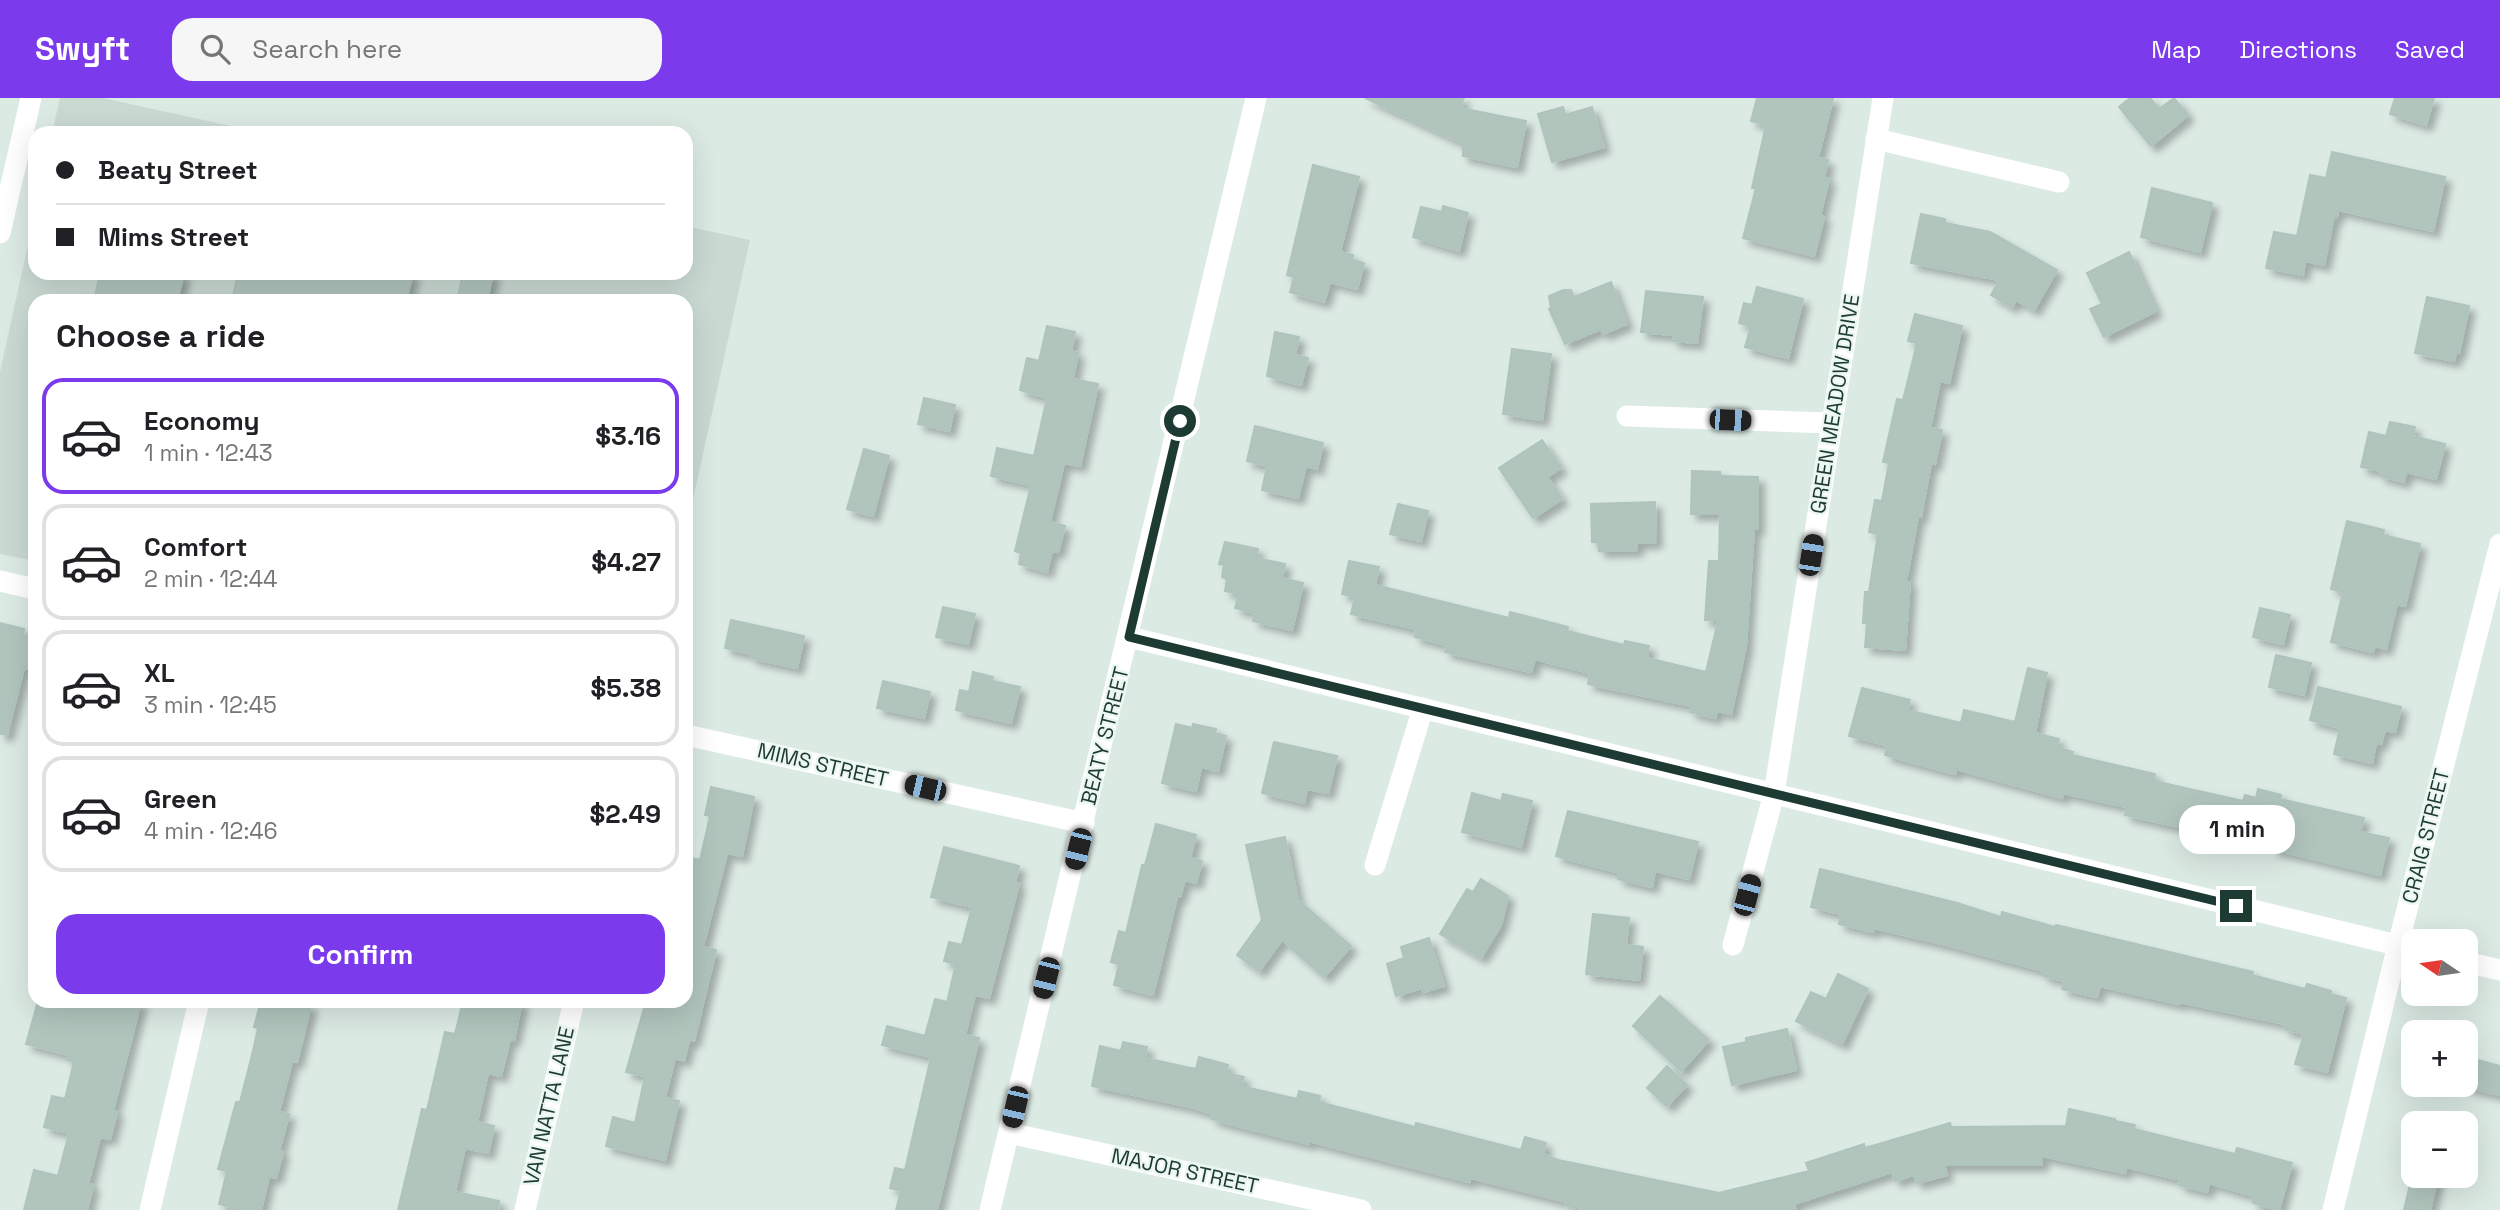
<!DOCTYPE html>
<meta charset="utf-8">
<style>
body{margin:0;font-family:"Space Grotesk",sans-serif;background:#f6f6f6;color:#202124;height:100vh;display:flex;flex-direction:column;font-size:26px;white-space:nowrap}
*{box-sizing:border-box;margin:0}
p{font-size:23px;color:#757577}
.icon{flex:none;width:38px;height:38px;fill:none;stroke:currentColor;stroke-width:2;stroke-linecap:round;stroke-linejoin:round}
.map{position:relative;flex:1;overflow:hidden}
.sheet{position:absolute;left:28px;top:196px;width:665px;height:714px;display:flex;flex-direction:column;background:#fff;border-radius:21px;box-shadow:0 7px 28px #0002}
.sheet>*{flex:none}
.guide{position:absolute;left:28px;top:28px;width:665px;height:154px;border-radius:21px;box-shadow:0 7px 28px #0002;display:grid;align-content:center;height:154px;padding:0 28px;background:#fff}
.needle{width:46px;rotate:283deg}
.controls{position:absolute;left:2401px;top:831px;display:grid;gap:14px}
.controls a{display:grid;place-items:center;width:77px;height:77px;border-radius:14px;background:#fff;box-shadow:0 7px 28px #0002;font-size:35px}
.end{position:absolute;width:32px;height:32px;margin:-16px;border:9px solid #1d3a33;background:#fff;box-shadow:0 0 0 4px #fff}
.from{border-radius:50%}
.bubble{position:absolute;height:49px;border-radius:21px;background:#fff;box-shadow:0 7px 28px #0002;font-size:23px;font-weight:700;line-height:49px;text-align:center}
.car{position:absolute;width:21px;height:42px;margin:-21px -10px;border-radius:9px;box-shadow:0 0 5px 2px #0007;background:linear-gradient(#222 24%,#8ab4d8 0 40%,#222 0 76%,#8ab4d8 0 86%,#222 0)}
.guide b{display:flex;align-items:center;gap:24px;height:66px;font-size:26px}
.guide b+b{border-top:2px solid #e0e0e0}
.guide i{width:18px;height:18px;background:#202124}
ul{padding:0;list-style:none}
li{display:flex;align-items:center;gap:21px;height:116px;margin:0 14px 10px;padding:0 14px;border:4px solid #e0e0e0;border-radius:21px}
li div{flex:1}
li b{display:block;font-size:26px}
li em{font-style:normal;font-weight:700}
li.current{border-color:#7c3aed}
li>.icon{width:63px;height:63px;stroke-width:1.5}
h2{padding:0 28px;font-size:32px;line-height:84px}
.cta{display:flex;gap:14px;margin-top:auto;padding:14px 28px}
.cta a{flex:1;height:80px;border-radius:21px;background:#7c3aed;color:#fff;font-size:28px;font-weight:700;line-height:80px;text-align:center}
header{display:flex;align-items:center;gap:42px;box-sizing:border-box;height:98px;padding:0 35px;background:#7c3aed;color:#fff}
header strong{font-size:33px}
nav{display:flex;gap:38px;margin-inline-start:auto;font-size:24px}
.search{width:490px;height:63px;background:#f6f6f6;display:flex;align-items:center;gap:18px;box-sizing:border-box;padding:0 24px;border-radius:21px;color:#757577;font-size:26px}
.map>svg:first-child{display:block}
.built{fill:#cadad3}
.building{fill:#b1c5bd;stroke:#aec4bc;stroke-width:2;filter:url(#shadow)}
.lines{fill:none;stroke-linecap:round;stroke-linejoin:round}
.street{stroke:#fff;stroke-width:21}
.secondary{stroke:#fff;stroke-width:21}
.route{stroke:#1d3a33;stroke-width:9}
.labels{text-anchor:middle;stroke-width:5;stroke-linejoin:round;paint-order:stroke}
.street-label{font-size:21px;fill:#1d3a33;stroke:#ecf7f2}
</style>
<header>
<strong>Swyft</strong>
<div class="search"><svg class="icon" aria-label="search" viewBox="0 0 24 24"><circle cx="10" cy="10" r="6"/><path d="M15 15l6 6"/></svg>Search here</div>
<nav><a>Map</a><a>Directions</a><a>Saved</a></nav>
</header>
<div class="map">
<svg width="2500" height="1112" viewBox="0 0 2500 1112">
<defs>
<filter id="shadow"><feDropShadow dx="6" dy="6" stdDeviation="3.5" flood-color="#0004"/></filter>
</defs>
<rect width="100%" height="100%" fill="#dceae4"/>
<!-- built -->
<g class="built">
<polygon points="60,0 103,0 263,35 52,35"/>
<polygon points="35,115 35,175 686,175 686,128 750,142 686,433 686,203 35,203 35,463 0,456 0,274"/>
</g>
<!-- building -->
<g class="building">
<polygon points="1365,0 1464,0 1460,10 1526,23 1517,69 1463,58 1463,45"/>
<polygon points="1757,0 1833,0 1818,60 1828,62 1824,80 1829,81 1820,118 1824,119 1814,158 1743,140 1756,90 1752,90 1766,27 1751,23"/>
<polygon points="2130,0 2150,0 2159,11 2174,0 2188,17 2151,48 2119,9"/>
<polygon points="2395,0 2434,0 2426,27 2390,16"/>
<polygon points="1563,9 1565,17 1592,9 1604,49 1552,64 1538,16"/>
<polygon points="2332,54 2445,79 2433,133 2338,112 2337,119 2334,118 2324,167 2305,163 2303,177 2266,170 2274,134 2297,138 2310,77 2326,80"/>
<polygon points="1313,67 1359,79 1340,154 1353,157 1352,162 1364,165 1357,191 1330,184 1324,204 1290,194 1294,179 1287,177"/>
<polygon points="2152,90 2212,105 2200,154 2141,139"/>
<polygon points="1443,108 1468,115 1459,153 1413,139 1421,109 1442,114"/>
<polygon points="1921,116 1945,121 1945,125 1990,134 2057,172 2034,212 2016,202 2012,209 1991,197 1999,182 1911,165"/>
<polygon points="2129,154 2156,213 2104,239 2090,211 2102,206 2087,175"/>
<polygon points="100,175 184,175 177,203 94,203"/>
<polygon points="238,175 413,175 406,203 232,203"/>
<polygon points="463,175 493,175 487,203 457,203"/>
<polygon points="1611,184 1627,226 1603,236 1601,231 1565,246 1549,211 1551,210 1549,198 1563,192 1571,192 1574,199"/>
<polygon points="1757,189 1803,201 1788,260 1745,249 1751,228 1739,225 1744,205 1752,207"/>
<polygon points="1646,193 1703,199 1697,245 1673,243 1673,237 1641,234"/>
<polygon points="2427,199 2469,208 2459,255 2456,254 2454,263 2415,255"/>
<polygon points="1915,216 1962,228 1949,285 1940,283 1930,330 1942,332 1935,366 1931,365 1921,419 1918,418 1906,484 1910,484 1905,552 1865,549 1867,525 1863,525 1865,494 1869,494 1878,436 1869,434 1875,402 1882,403 1889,365 1883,364 1897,301 1903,302 1917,245 1908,243"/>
<polygon points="1047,228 1075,234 1071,253 1078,255 1073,281 1098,286 1080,368 1064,365 1050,424 1065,428 1058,454 1052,453 1047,474 1019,466 1021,455 1015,453 1031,387 991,378 997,350 1034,358 1047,300 1020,292 1027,260 1039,263"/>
<polygon points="1275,234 1299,239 1295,257 1308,260 1301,287 1267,278"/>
<polygon points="1512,251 1551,256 1542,322 1503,316"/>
<polygon points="924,300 955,307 949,333 918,326"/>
<polygon points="2390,324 2415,329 2412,338 2445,346 2436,381 2406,374 2404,384 2380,378 2381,373 2361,369 2369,334 2386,338"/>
<polygon points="1255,328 1323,345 1317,371 1306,368 1298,400 1262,392 1267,368 1247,363"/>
<polygon points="1542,342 1561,370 1547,379 1562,401 1533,420 1499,370"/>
<polygon points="864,351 889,358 873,418 847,411"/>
<polygon points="1692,373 1720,374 1721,378 1758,379 1758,431 1754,431 1746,548 1731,616 1717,613 1715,620 1690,614 1692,608 1588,586 1590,575 1535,561 1531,574 1445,554 1447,547 1415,539 1416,531 1351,516 1355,499 1342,496 1349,463 1379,469 1375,487 1509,520 1510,514 1568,529 1567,533 1624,547 1625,543 1649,548 1647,560 1706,574 1718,523 1705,522 1709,463 1719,463 1720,416 1691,416"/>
<polygon points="1655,404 1656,444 1637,445 1637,452 1599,453 1599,444 1592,444 1591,406"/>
<polygon points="1398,406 1428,413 1421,443 1390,436"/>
<polygon points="2347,423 2384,432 2383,437 2420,446 2405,508 2397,506 2386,551 2375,548 2373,554 2331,544 2343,494 2331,491"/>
<polygon points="1225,444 1258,451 1256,460 1285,466 1282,480 1303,485 1292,532 1253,523 1255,515 1235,510 1239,496 1225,493 1227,481 1222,479 1224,467 1219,466"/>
<polygon points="943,509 975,516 968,546 936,539"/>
<polygon points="2260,510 2290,517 2283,546 2253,539"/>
<polygon points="731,522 804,538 797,570 751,560 752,556 725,550"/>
<polygon points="0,525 24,531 23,537 35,541 35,572 24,570 7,637 0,636"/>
<polygon points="2276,557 2311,565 2304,597 2269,589"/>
<polygon points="2028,570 2047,575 2035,635 2059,641 2056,649 2073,654 2072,657 2155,676 2154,683 2243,703 2245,697 2256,700 2258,691 2281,697 2280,701 2364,720 2360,734 2389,740 2380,777 2272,751 2275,739 2223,726 2221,738 2125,717 2127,709 2063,695 2062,700 1956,671 1955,676 1885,657 1887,647 1849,638 1862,590 1910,602 1907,612 1961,625 1964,612 2015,624"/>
<polygon points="973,574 993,579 992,583 1020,589 1011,625 956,612 960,592 969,594"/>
<polygon points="883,583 930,594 924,620 877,610"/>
<polygon points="2318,589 2401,609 2395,634 2385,632 2381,646 2376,645 2372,665 2334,656 2340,630 2310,622"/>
<polygon points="1176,626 1192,630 1193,626 1216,631 1215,635 1226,638 1218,673 1201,669 1196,693 1162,685"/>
<polygon points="1274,644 1337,658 1328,695 1307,691 1304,705 1262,695"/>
<polygon points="711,689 754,699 753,704 742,758 727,755 703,849 716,852 694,943 689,943 684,963 675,960 665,1000 679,1003 665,1062 606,1048 613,1019 635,1025 645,978 626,974 646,903 686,903 686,759 700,762 710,718 705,717"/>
<polygon points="1472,695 1501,703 1503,696 1532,703 1521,749 1462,734"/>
<polygon points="1568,713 1698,744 1689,781 1655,773 1652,789 1618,781 1620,775 1556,758"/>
<polygon points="1156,726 1196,737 1190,760 1202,763 1196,785 1185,782 1180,799 1177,799 1153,897 1114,887 1119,866 1111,864 1119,833 1126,835 1142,767 1145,767"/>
<polygon points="1285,739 1298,802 1351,848 1324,879 1282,842 1259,873 1237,857 1262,822 1246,747"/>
<polygon points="944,749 1019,768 1015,785 1019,786 989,900 975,897 965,937 979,940 937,1112 896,1112 901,1093 890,1090 895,1070 905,1072 931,959 882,947 887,928 925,938 935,901 947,904 956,866 944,863 949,844 962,847 972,809 931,799"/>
<polygon points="1820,771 1957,805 2001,819 2002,814 2055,829 2056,827 2253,874 2252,877 2305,891 2307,886 2331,893 2330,896 2346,900 2327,974 2295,966 2304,936 2284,931 2285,926 2180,904 2179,906 2100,888 2097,899 2062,891 2065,883 2043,878 2044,873 1947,847 1874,830 1873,834 1839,826 1841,816 1811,809"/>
<polygon points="1481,781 1508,798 1501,827 1481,860 1440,836 1467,791 1473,794"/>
<polygon points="1593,816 1629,820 1626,847 1643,849 1639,882 1586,876"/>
<polygon points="1429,840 1444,888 1423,894 1422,890 1396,898 1387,866 1404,860 1401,849"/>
<polygon points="1838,876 1868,891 1842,946 1796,923 1811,894 1826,901"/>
<polygon points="1660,898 1709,942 1681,973 1633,928"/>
<polygon points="38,903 141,903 113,1013 117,1014 110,1041 100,1039 88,1086 93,1087 87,1112 24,1112 34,1072 58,1078 69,1035 44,1029 52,998 65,1001 74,964 67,962 69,957 26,946"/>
<polygon points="261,903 292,903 311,907 297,964 292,963 279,1014 289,1016 279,1053 283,1054 276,1080 269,1078 261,1112 242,1112 219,1106 227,1073 218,1071 236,1004 240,1004 253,953 258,930 254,929"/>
<polygon points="463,903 522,903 514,942 510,941 501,978 488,975 477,1024 494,1028 488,1055 465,1050 455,1094 499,1103 498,1112 398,1112 422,1011 427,1012 445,934 455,936"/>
<polygon points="1787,931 1796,972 1732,987 1723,949 1746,944 1746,940"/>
<polygon points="1123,944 1147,949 1145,960 1186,969 1196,971 1199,959 1228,967 1226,975 1244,979 1241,988 1297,1001 1299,993 1320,998 1319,1004 1415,1029 1416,1025 1521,1052 1525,1039 1546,1045 1543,1056 1558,1062 1719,1095 1809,1073 1806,1065 1864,1046 1865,1050 1950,1025 1951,1029 2066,1028 2069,1011 2115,1021 2115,1023 2135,1027 2134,1031 2235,1056 2237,1050 2292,1065 2279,1112 2253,1105 2254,1098 2209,1085 2207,1094 2179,1087 2181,1082 2126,1069 2125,1075 2042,1058 2042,1067 1944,1067 1947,1077 1917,1085 1914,1077 1895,1083 1892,1074 1794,1106 1796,1112 1590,1112 1566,1108 1567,1104 1471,1080 1469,1084 1309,1043 1309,1046 1245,1030 1212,1021 1213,1016 1191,1009 1092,988 1100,948 1121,953"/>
<polygon points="2466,959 2500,968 2500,997 2466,989"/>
<polygon points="1667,968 1687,987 1667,1008 1647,990"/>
<polygon points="2412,1078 2438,1078 2430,1112 2404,1112"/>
</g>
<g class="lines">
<!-- street -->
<g class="street">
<polyline points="1876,41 2059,84"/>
<polyline points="0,135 31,0"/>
<polyline points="1627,318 1832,325"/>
<polyline points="0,483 35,491"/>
<polyline points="1129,539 2413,851"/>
<polyline points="686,637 1084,725"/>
<polyline points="1375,767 1423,610"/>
<polyline points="1733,847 1774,696 1883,0"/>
<polyline points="2466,864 2500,872"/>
<polyline points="1009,1035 1361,1112"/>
<polyline points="150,1112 199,903"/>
<polyline points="525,1112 574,903"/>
<polyline points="990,1112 1256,0"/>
</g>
<!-- secondary -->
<polyline class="secondary" points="2333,1112 2398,847 2500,446"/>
</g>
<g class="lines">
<!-- route -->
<polyline class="route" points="1180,323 1129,539 2236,808"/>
</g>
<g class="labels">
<!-- street labels -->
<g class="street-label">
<text transform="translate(1835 306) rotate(-81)" y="7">GREEN MEADOW DRIVE</text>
<text transform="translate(1105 638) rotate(-76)" y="7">BEATY STREET</text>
<text transform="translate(823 667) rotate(13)" y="7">MIMS STREET</text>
<text transform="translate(2426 738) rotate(-76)" y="7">CRAIG STREET</text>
<text transform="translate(549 1008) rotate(-77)" y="7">VAN NATTA LANE</text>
<text transform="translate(1185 1073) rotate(12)" y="7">MAJOR STREET</text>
</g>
</g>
</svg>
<div class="controls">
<a><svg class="needle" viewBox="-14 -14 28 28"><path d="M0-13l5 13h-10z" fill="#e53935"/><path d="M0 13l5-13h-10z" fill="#757577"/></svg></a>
<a>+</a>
<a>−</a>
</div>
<i class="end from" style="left:1180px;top:323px"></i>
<i class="end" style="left:2236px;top:808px"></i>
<div class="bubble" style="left:2179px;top:707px;width:116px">1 min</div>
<i class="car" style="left:1730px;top:322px;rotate:92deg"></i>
<i class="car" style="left:1811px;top:457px;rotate:9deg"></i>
<i class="car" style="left:925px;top:690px;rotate:283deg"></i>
<i class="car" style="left:1078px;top:751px;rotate:194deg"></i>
<i class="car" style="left:1747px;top:797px;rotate:15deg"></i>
<i class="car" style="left:1046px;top:880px;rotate:194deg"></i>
<i class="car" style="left:1015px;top:1009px;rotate:193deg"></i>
<div class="guide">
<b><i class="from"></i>Beaty Street</b>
<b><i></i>Mims Street</b>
</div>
<section class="sheet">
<h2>Choose a ride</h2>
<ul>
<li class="current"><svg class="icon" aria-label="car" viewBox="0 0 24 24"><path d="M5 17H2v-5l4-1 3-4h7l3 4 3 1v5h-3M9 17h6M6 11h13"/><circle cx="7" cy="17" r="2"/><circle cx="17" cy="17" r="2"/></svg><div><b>Economy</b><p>1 min · 12:43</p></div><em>$3.16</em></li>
<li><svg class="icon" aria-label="car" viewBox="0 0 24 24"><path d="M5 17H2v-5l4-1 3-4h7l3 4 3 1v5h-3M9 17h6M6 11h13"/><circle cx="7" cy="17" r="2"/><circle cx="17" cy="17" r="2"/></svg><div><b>Comfort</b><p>2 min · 12:44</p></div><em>$4.27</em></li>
<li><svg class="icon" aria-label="car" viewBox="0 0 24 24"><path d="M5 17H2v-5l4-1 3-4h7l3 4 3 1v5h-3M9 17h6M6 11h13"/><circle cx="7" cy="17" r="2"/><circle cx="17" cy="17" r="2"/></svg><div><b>XL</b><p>3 min · 12:45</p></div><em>$5.38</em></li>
<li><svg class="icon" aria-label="car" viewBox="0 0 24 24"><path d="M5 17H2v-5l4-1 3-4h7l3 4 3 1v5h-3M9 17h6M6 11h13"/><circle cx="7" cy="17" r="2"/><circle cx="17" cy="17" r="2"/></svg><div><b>Green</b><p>4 min · 12:46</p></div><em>$2.49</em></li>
</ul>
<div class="cta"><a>Confirm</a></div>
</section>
</div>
